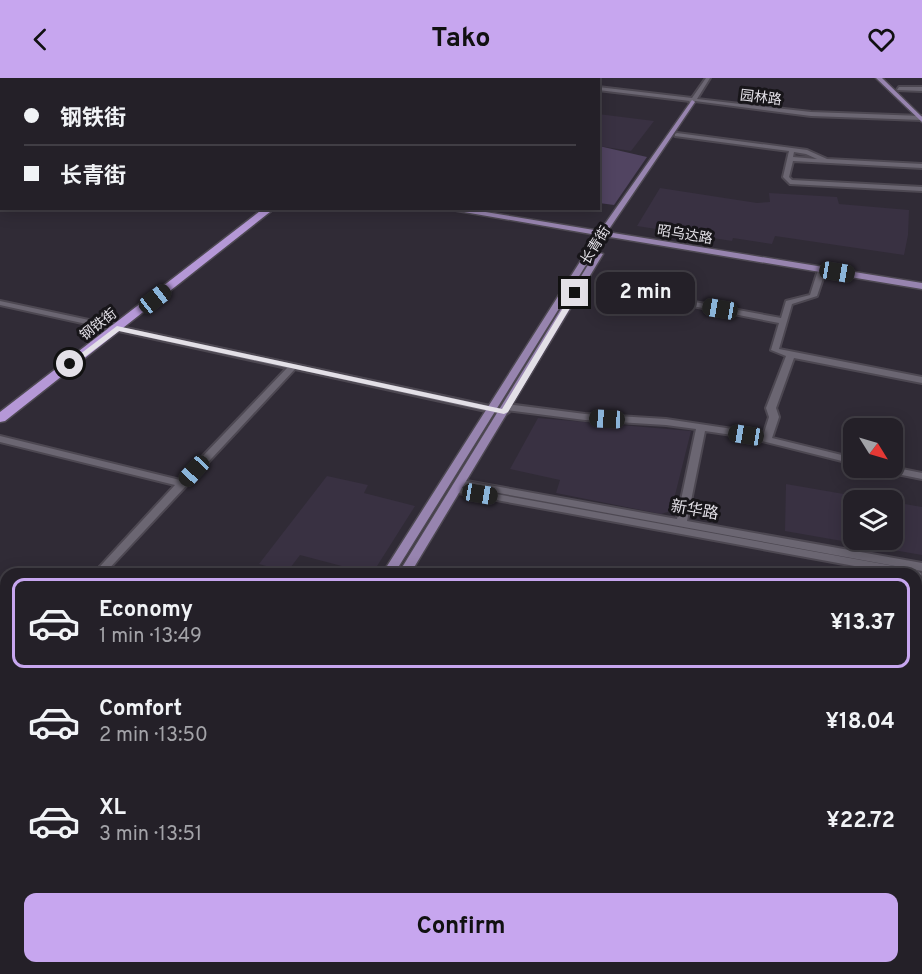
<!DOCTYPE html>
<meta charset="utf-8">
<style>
body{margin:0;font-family:Overpass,"Noto Sans SC",sans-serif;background:#302d34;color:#f1f3f6;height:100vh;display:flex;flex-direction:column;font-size:22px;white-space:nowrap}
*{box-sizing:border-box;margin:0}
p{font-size:20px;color:#a3a3a8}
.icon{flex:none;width:33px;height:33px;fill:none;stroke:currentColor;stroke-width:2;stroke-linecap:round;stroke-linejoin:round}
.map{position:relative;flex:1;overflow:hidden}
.side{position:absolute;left:0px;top:490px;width:922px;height:406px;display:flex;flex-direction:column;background:#242028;border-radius:18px 18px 0 0;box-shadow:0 3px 15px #0003,0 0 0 2px #413e45}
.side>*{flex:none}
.guide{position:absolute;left:0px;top:0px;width:600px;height:132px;box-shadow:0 3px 15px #0003,0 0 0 2px #413e45;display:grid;align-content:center;height:132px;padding:0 24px;background:#242028}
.needle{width:39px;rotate:127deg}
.controls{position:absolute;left:843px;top:340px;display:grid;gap:12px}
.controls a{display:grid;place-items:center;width:60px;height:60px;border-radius:12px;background:#242028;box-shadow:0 3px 15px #0003,0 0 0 2px #413e45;font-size:30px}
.end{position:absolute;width:27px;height:27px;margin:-14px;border:8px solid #e3e0e7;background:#111;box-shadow:0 0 0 3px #111}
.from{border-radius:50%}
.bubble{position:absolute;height:42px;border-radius:12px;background:#242028;box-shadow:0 3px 15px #0003,0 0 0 2px #413e45;font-size:20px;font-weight:700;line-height:42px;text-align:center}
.car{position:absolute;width:18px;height:36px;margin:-18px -9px;border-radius:8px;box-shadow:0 0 4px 2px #0007;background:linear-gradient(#222 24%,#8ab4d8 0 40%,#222 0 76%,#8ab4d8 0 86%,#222 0)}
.guide b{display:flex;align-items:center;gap:21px;height:57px;font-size:22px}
.guide b+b{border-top:2px solid #413e45}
.guide i{width:15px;height:15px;background:#f1f3f6}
ul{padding:10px 0 0;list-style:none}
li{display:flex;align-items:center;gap:18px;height:90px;margin:0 12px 9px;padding:0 12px;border:3px solid transparent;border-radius:12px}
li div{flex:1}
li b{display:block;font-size:22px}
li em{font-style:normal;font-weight:700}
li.selected{border-color:#c7a6ef}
li>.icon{width:54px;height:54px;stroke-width:1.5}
.button{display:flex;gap:12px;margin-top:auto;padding:12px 24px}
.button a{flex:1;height:69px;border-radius:12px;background:#c7a6ef;color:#111;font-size:24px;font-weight:700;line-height:69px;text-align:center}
header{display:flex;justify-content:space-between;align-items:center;height:78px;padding:0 24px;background:#c7a6ef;color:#111;font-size:27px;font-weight:700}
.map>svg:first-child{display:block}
.built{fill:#393142}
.green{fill:#514461}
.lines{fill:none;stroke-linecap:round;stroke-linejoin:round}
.minor-casing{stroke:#4d4852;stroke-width:4}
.major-casing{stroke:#4d4852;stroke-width:3}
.highway-casing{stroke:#4d4852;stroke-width:3}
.minor{fill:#6b6672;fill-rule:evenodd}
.major{fill:#9784af;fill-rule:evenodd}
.highway{fill:#b598d7;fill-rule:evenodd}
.wall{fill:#a191b5}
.building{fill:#bba9d2;stroke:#837693;stroke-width:1.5}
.route{fill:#e3e0e7}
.labels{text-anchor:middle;stroke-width:6;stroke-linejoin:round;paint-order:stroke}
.far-street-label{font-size:14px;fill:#e3e0e7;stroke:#171519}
.street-label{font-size:16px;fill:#e3e0e7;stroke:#171519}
</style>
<header><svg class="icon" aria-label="back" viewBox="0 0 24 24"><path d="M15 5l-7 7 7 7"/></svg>Tako<svg class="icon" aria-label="heart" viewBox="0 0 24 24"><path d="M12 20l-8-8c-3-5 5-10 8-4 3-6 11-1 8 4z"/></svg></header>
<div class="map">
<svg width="922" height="896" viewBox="0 0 922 896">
<rect width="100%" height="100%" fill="#302b36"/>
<!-- built -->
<g class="built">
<polygon points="598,36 654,43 631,73 599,68"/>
<polygon points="660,110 757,125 770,124 769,115 837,119 839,126 909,132 908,157 904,177 775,158 772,166 733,160 732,163 637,148"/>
<polygon points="538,340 691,353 671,433 661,436 556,415 560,402 510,391"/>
<polygon points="327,398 368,407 364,415 415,428 372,496 300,477 287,494 259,486"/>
<polygon points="786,406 884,423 854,423 854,462 892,462 893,424 922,429 922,477 785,453"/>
</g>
<!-- green -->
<g class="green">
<polygon points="599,68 647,79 614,127 599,125"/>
<polygon points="917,706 922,707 922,896 555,896 554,891 916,891"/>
</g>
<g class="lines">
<defs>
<g id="minor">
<polygon points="83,0 88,0 81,2"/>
<polygon points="226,0 231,0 224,2"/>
<polygon points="347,0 352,0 345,2"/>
<polygon points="577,0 581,0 576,2"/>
<polygon points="706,0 710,0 697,21 811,34 922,38 922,42 811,38 695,23 692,26 689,24 690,23 598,12 598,9 692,20"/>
<polygon points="899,9 922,9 922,13 897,12"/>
<rect x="0" y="50" width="2" height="4"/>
<path d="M 677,55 L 807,72 L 827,81 L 922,86 L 922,90 L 793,83 L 789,99 L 792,102 L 922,109 L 922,113 L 790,106 L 783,99 L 789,73 L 675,58 L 675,56 ZM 794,74 L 806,76 L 817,81 L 793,79 Z"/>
<polygon points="819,189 826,191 817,218 792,226 779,271 922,299 922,305 794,280 776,330 779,339 772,360 854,380 854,386 746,359 705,353 687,443 922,485 922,493 461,408 456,405 461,402 677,441 696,351 666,347 585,342 507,332 502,329 507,326 585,336 666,341 746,353 763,358 769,339 766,330 786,278 771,272 779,245 662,222 658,220 662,218 781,240 786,223 810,217"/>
<polygon points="0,223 504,331 509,334 504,337 295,291 104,496 93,496 175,407 0,364 0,358 180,402 287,290 0,227"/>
<polygon points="892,389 922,395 922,401 882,393 877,390"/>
<polygon points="457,409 916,492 922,496 916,500 916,496 898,496 453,414 452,412 453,410"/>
<polygon points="0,584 6,586 6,596 0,594"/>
<polygon points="916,686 922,687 922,699 916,698"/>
</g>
<g id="major">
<polygon points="876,0 882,0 922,39 922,44"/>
<polygon points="692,22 695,24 607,154 922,205 922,211 604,158 394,496 382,496 597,157 441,130 461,130 600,153"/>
<rect x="0" y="54" width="2" height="4"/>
<polygon points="596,174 603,176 410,496 398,496"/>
<polygon points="123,891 143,891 141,896 121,896"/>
<polygon points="145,891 164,891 162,896 143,896"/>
</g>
<g id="highway">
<polygon points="434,0 443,0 441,2"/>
<polygon points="264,130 275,130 5,343 0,344 0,334"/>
</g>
</defs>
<!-- minor casing -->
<use href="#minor" class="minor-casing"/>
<!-- major casing -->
<use href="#major" class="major-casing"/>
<!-- highway casing -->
<use href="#highway" class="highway-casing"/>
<!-- minor -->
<use href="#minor" class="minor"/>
<!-- major -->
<use href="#major" class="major"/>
<!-- highway -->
<use href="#highway" class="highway"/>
</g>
<!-- wall -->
<polygon class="wall" points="916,554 922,555 922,681 916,679"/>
<!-- building -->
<g class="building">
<polygon points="848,489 886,496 847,496"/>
<polygon points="916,554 922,555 922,668 916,667"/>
</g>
<!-- route -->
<polygon class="route" points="575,213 579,215 508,334 504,336 119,253 73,288 67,286 117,248 502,331 572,215"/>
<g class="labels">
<!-- far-street labels -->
<g class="far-street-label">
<text transform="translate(761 19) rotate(7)" y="5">园林路</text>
<text transform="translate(685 156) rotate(9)" y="5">昭乌达路</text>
<text transform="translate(595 167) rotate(-58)" y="5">长青街</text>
<text transform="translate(98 246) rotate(-38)" y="5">钢铁街</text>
</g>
<!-- street labels -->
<g class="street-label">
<text transform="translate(695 431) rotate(10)" y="6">新华路</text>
</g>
</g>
</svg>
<div class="controls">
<a><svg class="needle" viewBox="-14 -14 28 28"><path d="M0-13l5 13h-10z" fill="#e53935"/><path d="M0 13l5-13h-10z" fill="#a3a3a8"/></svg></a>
<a><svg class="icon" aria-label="layers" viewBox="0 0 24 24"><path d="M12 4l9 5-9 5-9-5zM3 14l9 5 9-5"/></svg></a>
</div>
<i class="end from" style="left:70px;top:286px"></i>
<i class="end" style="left:575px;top:215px"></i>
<div class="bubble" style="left:596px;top:194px;width:99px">2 min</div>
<i class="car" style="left:837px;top:194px;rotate:99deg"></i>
<i class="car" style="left:155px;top:221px;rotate:52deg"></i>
<i class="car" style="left:720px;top:231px;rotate:280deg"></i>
<i class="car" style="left:607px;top:341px;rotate:273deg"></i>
<i class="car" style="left:746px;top:357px;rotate:279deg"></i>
<i class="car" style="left:194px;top:393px;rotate:223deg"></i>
<i class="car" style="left:480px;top:416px;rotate:100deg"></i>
<div class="guide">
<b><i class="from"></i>钢铁街</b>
<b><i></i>长青街</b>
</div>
<section class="side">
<ul>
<li class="selected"><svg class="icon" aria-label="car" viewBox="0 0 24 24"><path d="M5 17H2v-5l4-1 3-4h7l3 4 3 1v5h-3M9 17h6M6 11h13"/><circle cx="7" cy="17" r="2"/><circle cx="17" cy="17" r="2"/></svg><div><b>Economy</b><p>1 min · 13:49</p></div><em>¥13.37</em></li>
<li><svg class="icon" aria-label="car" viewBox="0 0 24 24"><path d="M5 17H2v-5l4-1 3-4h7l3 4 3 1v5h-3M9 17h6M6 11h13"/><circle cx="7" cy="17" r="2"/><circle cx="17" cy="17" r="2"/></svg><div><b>Comfort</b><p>2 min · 13:50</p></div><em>¥18.04</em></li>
<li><svg class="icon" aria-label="car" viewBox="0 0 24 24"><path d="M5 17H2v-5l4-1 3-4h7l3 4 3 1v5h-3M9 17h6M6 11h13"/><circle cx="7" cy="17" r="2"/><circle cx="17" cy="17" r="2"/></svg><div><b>XL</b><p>3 min · 13:51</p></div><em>¥22.72</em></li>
</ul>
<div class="button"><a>Confirm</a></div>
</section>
</div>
